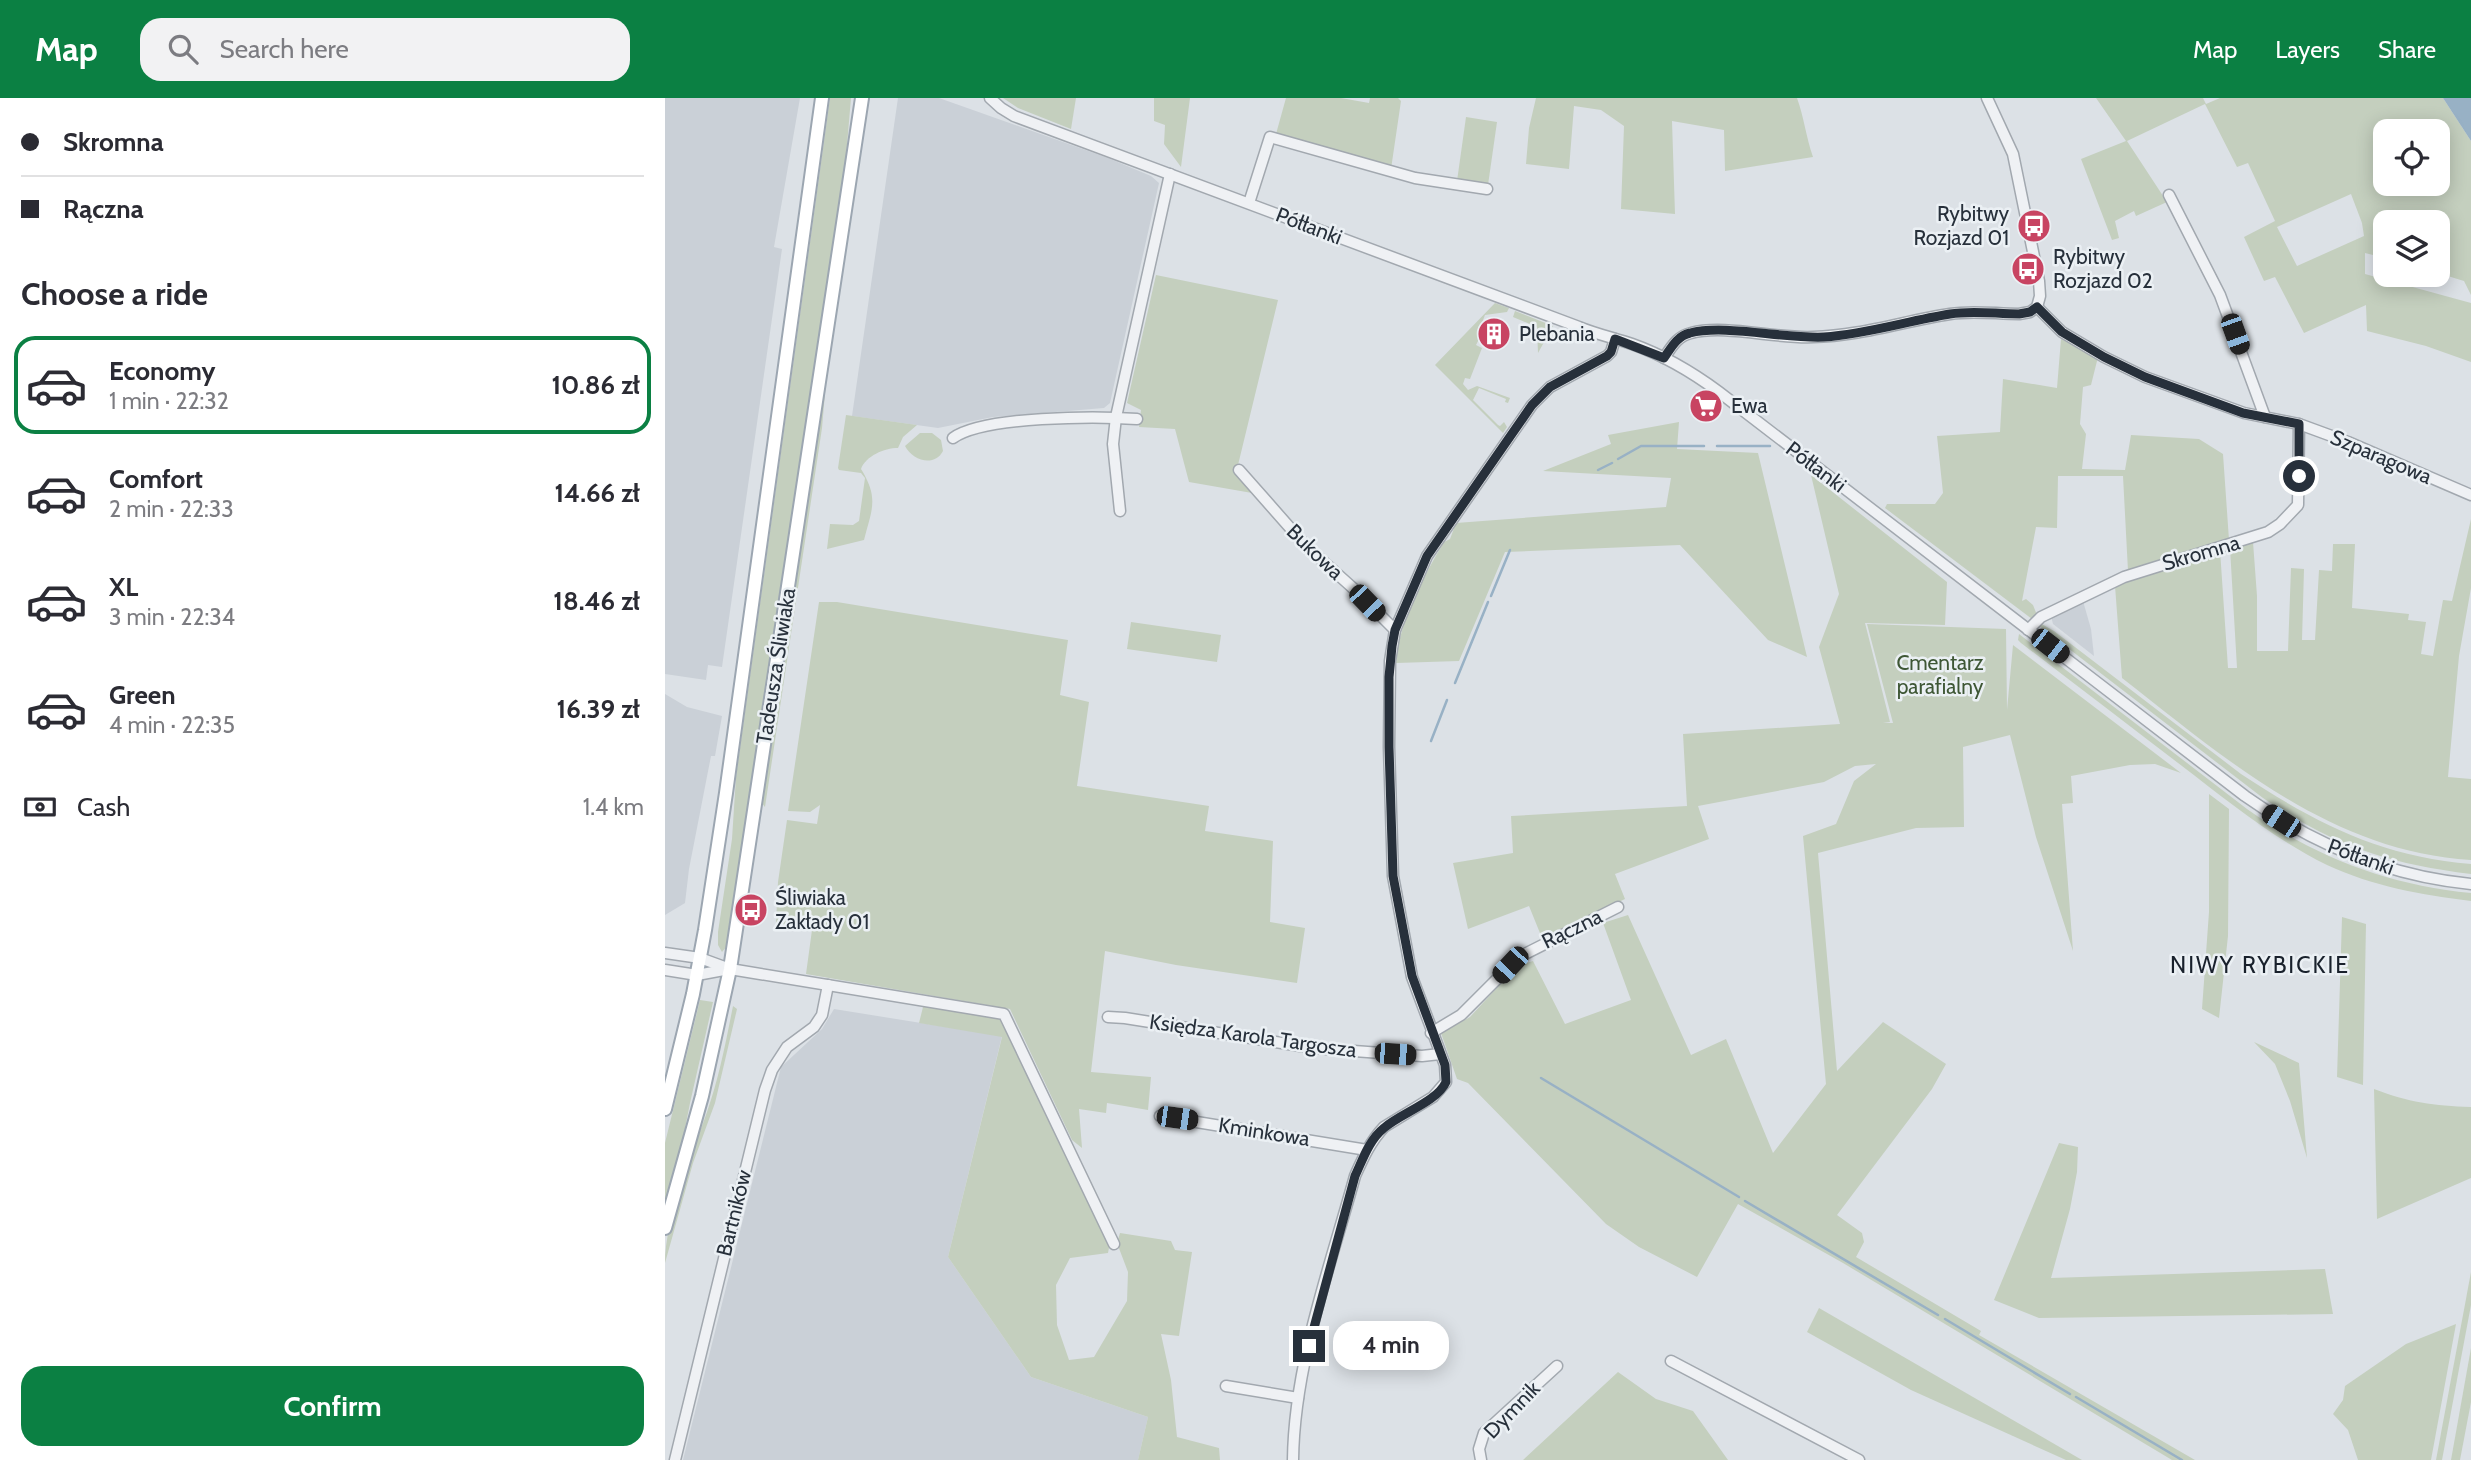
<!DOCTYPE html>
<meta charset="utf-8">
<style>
body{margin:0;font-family:Cabin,sans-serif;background:#f2f2f3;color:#2b2b33;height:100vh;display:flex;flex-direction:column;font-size:26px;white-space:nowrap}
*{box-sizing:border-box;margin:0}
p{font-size:23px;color:#7c7c81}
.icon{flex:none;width:38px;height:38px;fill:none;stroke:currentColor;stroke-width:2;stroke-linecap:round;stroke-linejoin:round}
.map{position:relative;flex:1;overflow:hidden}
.sheet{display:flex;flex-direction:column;background:#fff;width:665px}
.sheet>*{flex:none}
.banner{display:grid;align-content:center;height:154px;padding:0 21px;background:#fff}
.fabs{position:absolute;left:1708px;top:21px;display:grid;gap:14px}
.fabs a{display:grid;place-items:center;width:77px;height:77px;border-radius:14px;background:#fff;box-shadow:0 4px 18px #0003;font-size:35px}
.end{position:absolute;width:32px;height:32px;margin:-16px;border:9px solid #27303b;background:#fff;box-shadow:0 0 0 4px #fff}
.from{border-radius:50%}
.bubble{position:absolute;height:49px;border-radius:21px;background:#fff;box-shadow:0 4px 18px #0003;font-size:23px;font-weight:700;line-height:49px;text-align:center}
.car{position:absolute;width:21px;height:42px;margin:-21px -10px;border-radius:9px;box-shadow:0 0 5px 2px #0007;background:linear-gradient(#222 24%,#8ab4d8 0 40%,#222 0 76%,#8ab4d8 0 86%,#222 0)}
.banner b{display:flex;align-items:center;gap:24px;height:66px;font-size:26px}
.banner b+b{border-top:2px solid #e1e1e2}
.banner i{width:18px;height:18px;background:#2b2b33}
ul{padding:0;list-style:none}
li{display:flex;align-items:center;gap:21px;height:98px;margin:0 14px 10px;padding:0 7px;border:4px solid transparent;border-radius:21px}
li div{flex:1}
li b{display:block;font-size:26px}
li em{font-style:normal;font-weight:700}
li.current{border-color:#0b8043}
li>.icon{width:63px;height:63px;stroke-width:1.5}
h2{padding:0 21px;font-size:32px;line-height:84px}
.pay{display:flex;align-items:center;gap:18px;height:77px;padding:0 21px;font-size:26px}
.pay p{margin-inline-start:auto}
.primary-button{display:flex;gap:14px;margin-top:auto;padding:14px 21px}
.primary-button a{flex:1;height:80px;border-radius:21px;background:#0b8043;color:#fff;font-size:28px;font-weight:700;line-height:80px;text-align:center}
header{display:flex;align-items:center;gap:42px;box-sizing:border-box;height:98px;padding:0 35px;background:#0b8043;color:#fff}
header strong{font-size:33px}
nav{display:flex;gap:38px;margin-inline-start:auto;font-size:24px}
.search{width:490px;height:63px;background:#f2f2f3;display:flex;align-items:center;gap:18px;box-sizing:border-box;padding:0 24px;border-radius:21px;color:#7c7c81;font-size:26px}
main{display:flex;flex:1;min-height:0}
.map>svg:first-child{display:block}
.built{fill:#cad0d7}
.green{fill:#c4cfbe;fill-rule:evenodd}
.water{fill:#98b1c5}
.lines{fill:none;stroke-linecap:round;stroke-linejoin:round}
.stream{stroke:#98b1c5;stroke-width:2.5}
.minor-casing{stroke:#a2a8af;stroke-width:13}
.major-casing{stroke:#9ca6b1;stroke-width:16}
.minor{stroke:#eff1f4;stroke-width:10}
.major{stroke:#fff;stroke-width:12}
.route{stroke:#27303b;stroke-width:9}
.labels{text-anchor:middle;stroke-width:5;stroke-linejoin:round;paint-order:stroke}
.poi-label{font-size:21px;fill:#27303b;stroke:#ebf0f4;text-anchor:start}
.street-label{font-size:21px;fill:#27303b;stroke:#ebf0f4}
.park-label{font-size:21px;fill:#3e5735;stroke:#ebf0f4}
.neighbourhood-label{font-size:23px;letter-spacing:2px;fill:#19212c;stroke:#ebf0f4}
</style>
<header>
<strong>Map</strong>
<div class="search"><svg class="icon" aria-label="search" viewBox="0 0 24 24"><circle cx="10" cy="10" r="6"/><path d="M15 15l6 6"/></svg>Search here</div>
<nav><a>Map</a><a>Layers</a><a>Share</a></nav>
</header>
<main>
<section class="sheet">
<div class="banner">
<b><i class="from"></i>Skromna</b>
<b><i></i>Rączna</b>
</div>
<h2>Choose a ride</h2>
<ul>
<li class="current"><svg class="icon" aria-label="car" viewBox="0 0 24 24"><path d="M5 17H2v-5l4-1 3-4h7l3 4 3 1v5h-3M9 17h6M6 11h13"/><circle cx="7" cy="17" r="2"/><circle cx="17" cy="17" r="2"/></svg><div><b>Economy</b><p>1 min · 22:32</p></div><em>10.86 zł</em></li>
<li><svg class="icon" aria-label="car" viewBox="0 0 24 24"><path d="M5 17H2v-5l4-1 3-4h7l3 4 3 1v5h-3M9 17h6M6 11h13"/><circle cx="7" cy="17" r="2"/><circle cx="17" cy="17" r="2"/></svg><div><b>Comfort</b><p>2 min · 22:33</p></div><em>14.66 zł</em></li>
<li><svg class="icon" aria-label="car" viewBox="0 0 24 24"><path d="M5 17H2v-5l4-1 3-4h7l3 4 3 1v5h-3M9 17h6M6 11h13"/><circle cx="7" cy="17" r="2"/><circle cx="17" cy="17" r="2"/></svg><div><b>XL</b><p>3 min · 22:34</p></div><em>18.46 zł</em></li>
<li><svg class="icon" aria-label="car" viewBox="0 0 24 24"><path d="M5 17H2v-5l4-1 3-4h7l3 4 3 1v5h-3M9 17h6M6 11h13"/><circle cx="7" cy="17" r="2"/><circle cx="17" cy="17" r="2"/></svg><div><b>Green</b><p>4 min · 22:35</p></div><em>16.39 zł</em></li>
</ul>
<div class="pay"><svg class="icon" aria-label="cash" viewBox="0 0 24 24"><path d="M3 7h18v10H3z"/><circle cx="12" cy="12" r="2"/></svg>Cash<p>1.4 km</p></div>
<div class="primary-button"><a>Confirm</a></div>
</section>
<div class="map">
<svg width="1806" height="1362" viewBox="0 0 1806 1362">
<rect width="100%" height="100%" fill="#dce1e6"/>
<!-- built -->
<g class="built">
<polygon points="0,0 135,0 109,149 117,151 57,569 43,567 41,582 0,576"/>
<polygon points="233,0 274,0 443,60 486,78 494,85 445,305 439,310 328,319 273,330 187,318"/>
<polygon points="1418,503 1426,531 1429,558 1388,526 1386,518"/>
<polygon points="0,596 22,609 57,618 50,658 46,658 24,771 20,805 0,817"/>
<polygon points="169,911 337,938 283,1159 366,1279 483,1319 473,1362 18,1362 116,969 157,931"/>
</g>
<!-- green -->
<g class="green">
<polygon points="165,0 186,0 179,82 63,847 57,854 53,847 53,834 67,741 71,679"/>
<polygon points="338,0 411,0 406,31 353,10"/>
<polygon points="489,0 525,0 516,69 499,46 500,27 489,23"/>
<polygon points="621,0 676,0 704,5 705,0 733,0 736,3 726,71 611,36"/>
<path d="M 871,0 L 1132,0 C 1139,19 1141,39 1148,59 L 1060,73 L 1059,32 L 1007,23 L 1010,116 L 956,111 L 959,28 L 936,12 L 909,8 L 904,71 L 861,66 L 864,30 Z"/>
<path d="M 1431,0 L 1538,0 L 1541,6 L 1555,0 L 1778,0 L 1806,43 L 1806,197 L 1799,183 L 1773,175 L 1773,124 L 1720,124 L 1720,160 L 1700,155 L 1700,176 L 1806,205 L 1806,264 L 1761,248 L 1702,233 L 1701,207 L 1639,235 L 1610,179 L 1599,183 L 1579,139 L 1610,123 L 1583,65 L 1572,69 L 1540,6 L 1462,43 L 1502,104 L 1471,118 L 1469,113 L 1450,123 L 1454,140 L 1447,142 L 1416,61 L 1461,43 ZM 1720,33 L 1773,33 L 1773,86 L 1720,86 ZM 1686,96 L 1697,125 L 1699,138 L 1632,168 L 1612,129 Z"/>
<polygon points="801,19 832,24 823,87 792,83"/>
<polygon points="491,177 613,202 573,367 569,372 587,395 524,384 510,331 474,329 476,312 462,305"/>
<polygon points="830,205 844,210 842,214 820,217 813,235 816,237 811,247 817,250 805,281 800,280 798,286 803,292 812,288 845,300 843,305 840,304 841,301 814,290 808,302 833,327 835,328 839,324 842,329 838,335 770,267"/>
<polygon points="850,213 888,228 873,255 872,229 848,219"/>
<polygon points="1396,241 1433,259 1426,287 1418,289 1415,326 1421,336 1417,371 1460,372 1466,337 1534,341 1558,356 1564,442 1463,473 1458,378 1393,378 1392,430 1371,429 1357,503 1361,501 1368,507 1372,517 1367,521 1220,410 1222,406 1270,406 1278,395 1272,338 1335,334 1338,281 1392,290"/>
<polygon points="163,260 157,330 100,709 96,704"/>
<path d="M 181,317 L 252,327 L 238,339 L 233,350 C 219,350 201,358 196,371 C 214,400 207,411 199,442 L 162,451 L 165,426 L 188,427 L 194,423 L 200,380 L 196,375 L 174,372 L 173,370 Z"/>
<path d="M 1014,324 L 1012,351 L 1093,355 L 1142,559 L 1103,542 L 1015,447 L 840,454 L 794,563 L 731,565 C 734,524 758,479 779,444 L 785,441 L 791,425 L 1001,409 L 1006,380 L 878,373 L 946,346 L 943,337 Z"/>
<path d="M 255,335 L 267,335 L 276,342 L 278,353 C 269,370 247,362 240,348 Z"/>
<polygon points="1146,377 1282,484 1280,527 1200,525 1225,624 1218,625 1228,625 1202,526 1341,531 1342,612 1348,547 1516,675 1490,666 1465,667 1406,678 1408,705 1397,706 1408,853 1371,739 1345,637 1298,649 1299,729 1251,730 1153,755 1172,973 1218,924 1281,966 1267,991 1172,1117 1197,1135 1199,1144 1191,1159 1316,1233 1314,1237 1530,1362 1507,1362 1178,1165 1073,1106 1032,1179 974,1149 941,1126 803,985 792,981 776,935 805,919 852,868 868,863 900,926 966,902 938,825 963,817 1026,957 1061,941 1108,1055 1161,986 1138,738 1171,726 1189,683 1211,666 1190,668 1159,684 1033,708 1044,741 950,776 960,801 877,840 864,808 803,831 788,765 848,755 846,718 1022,708 1018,636 1175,626 1154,549 1174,496"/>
<path d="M 1806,421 L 1806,490 L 1794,558 L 1783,679 L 1806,681 L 1806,762 C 1667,754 1562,662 1457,580 L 1450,488 L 1505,466 L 1555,452 L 1563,570 L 1572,570 L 1565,450 L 1588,444 L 1592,498 L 1592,553 L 1623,553 L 1626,470 L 1639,471 L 1637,542 L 1650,542 L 1654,472 L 1667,473 L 1668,446 L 1690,446 L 1687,510 L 1744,516 L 1743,522 L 1761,524 L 1756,556 L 1768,558 L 1778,502 L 1787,503 Z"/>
<polygon points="154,504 172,504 403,542 395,597 424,604 412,688 544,708 540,733 608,743 605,824 640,830 632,885 511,867 440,853 426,974 486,979 483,1012 442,1005 441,1015 414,1011 417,1050 407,1042 345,911 141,876 147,832 111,825 113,784 122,722 152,726 155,707 145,714 123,713"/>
<polygon points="466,524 556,537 552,564 462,551"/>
<path d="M 1375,525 L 1389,533 L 1576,676 C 1652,726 1715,758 1806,766 L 1806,776 C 1720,765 1670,748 1598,700 L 1373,527 Z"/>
<path d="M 1354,536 L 1582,711 C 1650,759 1723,787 1806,795 L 1806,803 C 1757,797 1707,788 1662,767 C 1609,741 1564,704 1517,668 C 1463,627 1410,586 1356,545 L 1353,542 Z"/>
<polygon points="1544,696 1564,711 1563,838 1554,920 1537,911 1544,814"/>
<polygon points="1677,819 1701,826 1698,987 1672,979"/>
<polygon points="35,902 48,904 25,1005 15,1056 0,1111 0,1045"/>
<path d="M 68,908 L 72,911 L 50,1005 L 28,1065 L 0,1165 C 0,1121 27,1057 42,1014 C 54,980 61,943 68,908 Z"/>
<polygon points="266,908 339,922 339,929 343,929 445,1144 443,1155 405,1160 391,1187 392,1227 404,1262 429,1259 462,1203 463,1174 452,1145 455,1135 506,1143 510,1152 527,1154 514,1238 496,1236 506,1282 512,1339 554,1350 555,1362 473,1362 483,1319 366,1279 283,1159 337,939 254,925 258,909"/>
<polygon points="1589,944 1634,965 1642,1060 1625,1003 1610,966"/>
<path d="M 1709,991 C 1743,1004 1769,1008 1806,1009 L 1806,1080 L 1712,1121 Z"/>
<polygon points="1394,1045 1413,1049 1412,1074 1405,1111 1386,1180 1660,1171 1668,1216 1374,1220 1329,1202"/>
<polygon points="1806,1174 1806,1207 1777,1362 1771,1362"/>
<polygon points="1154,1210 1417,1362 1401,1362 1246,1292 1142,1234"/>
<polygon points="1791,1226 1766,1362 1693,1362 1683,1332 1668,1316 1678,1302 1680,1288 1741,1246"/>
<polygon points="1806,1250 1806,1304 1795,1362 1786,1362"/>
<polygon points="953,1274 991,1301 1028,1313 1063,1362 858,1362"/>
</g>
<!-- water -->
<polygon class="water" points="1778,0 1806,0 1806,43"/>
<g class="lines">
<!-- stream -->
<g class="stream">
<polyline points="1052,348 1105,348"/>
<polyline points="953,361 976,348 1039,348"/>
<polyline points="933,372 947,365"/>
<polyline points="826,498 845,452"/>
<polyline points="790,585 823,504"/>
<polyline points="766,643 782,602"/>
<polyline points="876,980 1074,1099"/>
<polyline points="1080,1103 1273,1217"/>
<polyline points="1280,1221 1405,1296"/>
<polyline points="1411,1299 1517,1362"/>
</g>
<defs>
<g id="minor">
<path d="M 325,0 L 336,10 L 349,18 L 914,229 C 931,236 949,240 967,246 C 998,257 1027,274 1054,294 L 1580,698 C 1649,747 1722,778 1806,786"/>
<polyline points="1322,0 1348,56 1374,183 1375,198 1372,209"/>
<polyline points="1504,97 1555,197 1600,319"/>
<polyline points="584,105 605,39 750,80 822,91"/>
<polyline points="1372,209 1397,234 1439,259 1480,279 1579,315 1634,326 1683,344 1806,397"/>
<path d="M 999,260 C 1006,250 1012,238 1026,235 C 1060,226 1111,241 1148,239 C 1195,238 1239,223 1285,216 C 1308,212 1331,216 1354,216 L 1365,214 L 1372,209"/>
<path d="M 288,340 C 319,318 432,318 472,321"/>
<polyline points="574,372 641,448 689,491 730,532"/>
<polyline points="455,413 448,346 451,319 505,76"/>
<polyline points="1363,532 1376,519 1459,479 1603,434 1615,426 1633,407 1634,326"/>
<polyline points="0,855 35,860 65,871 339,916 449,1146"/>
<polyline points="0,872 32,877 64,871"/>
<polyline points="443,919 460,920 648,950 757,958 775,956"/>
<polyline points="766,935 796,917 854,859 953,809"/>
<polyline points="495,1018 702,1052"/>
<polyline points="1006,1263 1194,1362"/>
<polyline points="561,1288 633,1300"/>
<polyline points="10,1362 100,992 107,972 122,949 149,929 157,917 163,887"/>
<path d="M 628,1362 C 629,1267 665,1169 690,1078 C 698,1060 705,1044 719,1029 L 768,999 L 781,984 L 780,967 L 747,879 L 728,778 L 724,649 L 725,563 L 730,532 L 762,458 L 867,307 L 885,289 L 942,258 L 946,254 L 950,241"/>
<polyline points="816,1362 814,1351 819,1335 892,1268"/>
</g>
<g id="major">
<polyline points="0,1011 28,896 40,832 61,695 157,0"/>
<polyline points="0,1130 37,998 65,871 197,0"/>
</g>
</defs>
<!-- minor casing -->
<use href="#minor" class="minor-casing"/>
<!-- major casing -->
<use href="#major" class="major-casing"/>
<!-- minor -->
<use href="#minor" class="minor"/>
<!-- major -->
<use href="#major" class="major"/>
</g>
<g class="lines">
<!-- route -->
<path class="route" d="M 644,1248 L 690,1078 C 698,1061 704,1042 719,1030 C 736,1015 772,1004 781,984 L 780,967 L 747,878 L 728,778 L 724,649 L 724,579 L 727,548 L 730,532 L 762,458 L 867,307 L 885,289 L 942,258 L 946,254 L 950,241 L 999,260 C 1006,250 1012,238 1025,235 C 1060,226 1119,241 1159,239 C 1202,236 1242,223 1285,216 C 1308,212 1331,216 1354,216 L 1365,214 L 1372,209 L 1397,234 L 1439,259 L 1480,279 L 1578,315 L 1634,326 L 1634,378"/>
</g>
<!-- icons -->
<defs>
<symbol id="bus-disc" viewBox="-11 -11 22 22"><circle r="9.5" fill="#c84462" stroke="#ebf0f4"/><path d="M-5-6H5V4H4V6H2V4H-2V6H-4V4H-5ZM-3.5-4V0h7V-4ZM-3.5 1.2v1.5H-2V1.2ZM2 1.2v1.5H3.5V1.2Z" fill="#fff"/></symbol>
<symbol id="building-disc" viewBox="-11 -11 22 22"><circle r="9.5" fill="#c84462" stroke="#ebf0f4"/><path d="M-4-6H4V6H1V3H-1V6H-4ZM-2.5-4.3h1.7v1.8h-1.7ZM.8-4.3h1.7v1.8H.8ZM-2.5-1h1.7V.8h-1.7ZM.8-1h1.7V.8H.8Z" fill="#fff"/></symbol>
<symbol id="supermarket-disc" viewBox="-11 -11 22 22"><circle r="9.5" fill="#c84462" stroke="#ebf0f4"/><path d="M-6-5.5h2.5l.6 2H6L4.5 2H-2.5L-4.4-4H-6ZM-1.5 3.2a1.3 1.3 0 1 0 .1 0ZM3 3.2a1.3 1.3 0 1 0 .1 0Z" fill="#fff"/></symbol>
</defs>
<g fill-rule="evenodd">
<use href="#bus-disc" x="1350" y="109" width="38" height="38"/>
<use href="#bus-disc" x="1344" y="152" width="38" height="38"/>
<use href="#building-disc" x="810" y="217" width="38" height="38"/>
<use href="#supermarket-disc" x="1022" y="289" width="38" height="38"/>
<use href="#bus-disc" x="67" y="793" width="38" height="38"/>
</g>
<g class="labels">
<!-- poi labels -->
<g class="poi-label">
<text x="1344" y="123" text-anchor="end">Rybitwy<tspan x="1344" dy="24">Rozjazd 01</tspan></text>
<text x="1388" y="166">Rybitwy<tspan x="1388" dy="24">Rozjazd 02</tspan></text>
<text x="854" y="243">Plebania</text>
<text x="1066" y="315">Ewa</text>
<text x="110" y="807">Śliwiaka<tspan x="110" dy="24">Zakłady 01</tspan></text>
</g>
<!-- street labels -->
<g class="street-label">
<text transform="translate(644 128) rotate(21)" y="7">Półłanki</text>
<text transform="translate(1716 359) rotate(23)" y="7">Szparagowa</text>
<text transform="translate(1151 369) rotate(37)" y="7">Półłanki</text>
<text transform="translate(650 454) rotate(44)" y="7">Bukowa</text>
<text transform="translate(1536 455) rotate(-16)" y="7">Skromna</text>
<text transform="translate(111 568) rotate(-81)" y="7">Tadeusza Śliwiaka</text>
<text transform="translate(1696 759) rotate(20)" y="7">Półłanki</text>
<text transform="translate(907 831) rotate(-26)" y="7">Rączna</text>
<text transform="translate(588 938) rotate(8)" y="7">Księdza Karola Targosza</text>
<text transform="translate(599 1034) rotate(9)" y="7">Kminkowa</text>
<text transform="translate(69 1115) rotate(-76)" y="7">Bartników</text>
<text transform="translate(847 1312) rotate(-46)" y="7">Dymnik</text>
</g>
<!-- park labels -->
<g class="park-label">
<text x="1275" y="572">Cmentarz<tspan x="1275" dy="24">parafialny</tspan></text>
</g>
<!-- neighbourhood labels -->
<g class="neighbourhood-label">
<text x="1595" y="875">NIWY RYBICKIE</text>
</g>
</g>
</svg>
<div class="fabs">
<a><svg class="icon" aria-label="locate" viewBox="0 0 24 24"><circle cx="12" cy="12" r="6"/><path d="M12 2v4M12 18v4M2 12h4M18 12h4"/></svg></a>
<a><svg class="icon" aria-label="layers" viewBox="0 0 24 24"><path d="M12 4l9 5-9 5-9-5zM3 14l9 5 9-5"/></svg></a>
</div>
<i class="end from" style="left:1634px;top:378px"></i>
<i class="end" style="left:644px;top:1248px"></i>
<div class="bubble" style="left:668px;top:1223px;width:116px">4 min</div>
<i class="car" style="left:1570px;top:236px;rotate:160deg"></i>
<i class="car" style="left:702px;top:505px;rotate:136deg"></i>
<i class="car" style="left:1385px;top:548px;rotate:128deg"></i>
<i class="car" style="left:1616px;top:723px;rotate:303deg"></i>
<i class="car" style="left:845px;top:867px;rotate:223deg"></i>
<i class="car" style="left:730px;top:956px;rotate:94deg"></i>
<i class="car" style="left:512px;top:1020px;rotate:98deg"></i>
</div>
</main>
